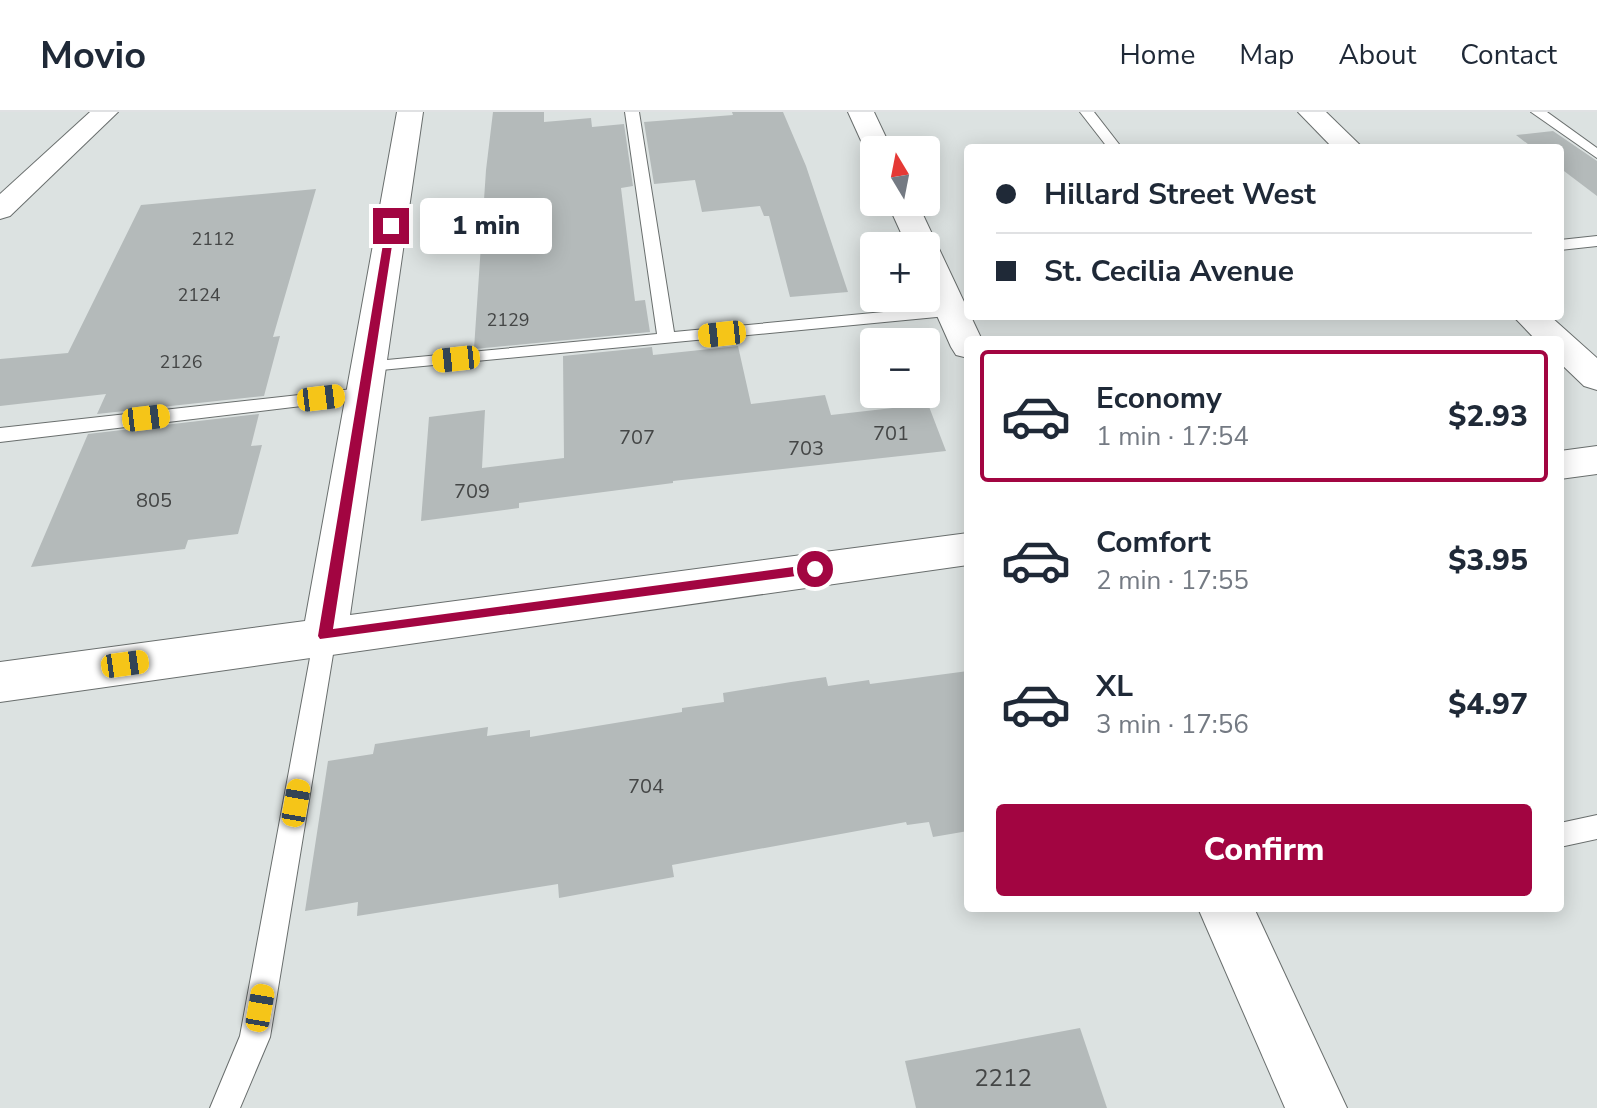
<!DOCTYPE html>
<meta charset="utf-8">
<style>
body{margin:0;font-family:"Nunito Sans",sans-serif;background:#f2f2f3;color:#1f2937;height:100vh;display:flex;flex-direction:column;font-size:30px;white-space:nowrap}
*{box-sizing:border-box;margin:0}
p{font-size:26px;color:#747a83}
.icon{flex:none;width:44px;height:44px;fill:none;stroke:currentColor;stroke-width:2;stroke-linecap:round;stroke-linejoin:round}
.map{position:relative;flex:1;overflow:hidden}
.drawer{position:absolute;left:964px;top:224px;width:600px;height:576px;display:flex;flex-direction:column;background:#fff;border-radius:8px;box-shadow:0 4px 20px #0003}
.drawer>*{flex:none}
.top-card{position:absolute;left:964px;top:32px;width:600px;height:176px;border-radius:8px;box-shadow:0 4px 20px #0003;display:grid;align-content:center;height:176px;padding:0 32px;background:#fff}
.needle{width:52px;rotate:350deg}
.fabs{position:absolute;left:860px;top:24px;display:grid;gap:16px}
.fabs a{display:grid;place-items:center;width:80px;height:80px;border-radius:8px;background:#fff;box-shadow:0 4px 20px #0003;font-size:40px}
.end{position:absolute;width:36px;height:36px;margin:-18px;border:10px solid #a20541;background:#fff;box-shadow:0 0 0 4px #fff}
.from{border-radius:50%}
.bubble{position:absolute;height:56px;border-radius:8px;background:#fff;box-shadow:0 4px 20px #0003;font-size:26px;font-weight:800;line-height:56px;text-align:center}
.car{position:absolute;width:24px;height:48px;margin:-24px -12px;border-radius:10px;box-shadow:0 0 6px 2px #0007;background:linear-gradient(#f5c518 24%,#345 0 40%,#f5c518 0 76%,#345 0 86%,#f5c518 0)}
.top-card b{display:flex;align-items:center;gap:28px;height:76px;font-size:30px}
.top-card b+b{border-top:2px solid #e0e1e3}
.top-card i{width:20px;height:20px;background:#1f2937}
ul{padding:14px 0 0;list-style:none}
li{display:flex;align-items:center;gap:24px;height:132px;margin:0 16px 12px;padding:0 16px;border:4px solid transparent;border-radius:8px}
li div{flex:1}
li b{display:block;font-size:30px}
li em{font-style:normal;font-weight:800}
li.selected{border-color:#a20541}
li>.icon{width:72px;height:72px;stroke-width:1.5}
.action{display:flex;gap:16px;margin-top:auto;padding:16px 32px}
.action a{flex:1;height:92px;border-radius:8px;background:#a20541;color:#fff;font-size:32px;font-weight:800;line-height:92px;text-align:center}
header{display:flex;align-items:center;gap:48px;box-sizing:border-box;height:112px;padding:0 40px;background:#fff;border-bottom:2px solid #e0e1e3}
header strong{font-size:38px}
nav{display:flex;gap:44px;margin-inline-start:auto;font-size:28px}
.map>svg:first-child{display:block}
.building{fill:#b4baba}
.lines{fill:none;stroke-linecap:round;stroke-linejoin:round}
.lane-casing{stroke:#696e6d;stroke-width:2}
.street-casing{stroke:#696e6d;stroke-width:2}
.lane{fill:#fff;fill-rule:evenodd}
.street{fill:#fff;fill-rule:evenodd}
.route{fill:#a20541}
.labels{text-anchor:middle;stroke-width:6;stroke-linejoin:round;paint-order:stroke}
.far-number-label{font-size:18px;fill:#444646}
.number-label{font-size:20px;fill:#444646}
.near-number-label{font-size:24px;fill:#444646}
</style>
<header>
<strong>Movio</strong>
<nav><a>Home</a><a>Map</a><a>About</a><a>Contact</a></nav>
</header>
<div class="map">
<svg width="1597" height="996" viewBox="0 0 1597 996">
<rect width="100%" height="100%" fill="#dce2e1"/>
<!-- building -->
<g class="building">
<polygon points="493,0 544,0 544,10 591,6 592,15 624,12 633,74 621,76 635,189 645,188 650,220 474,237 486,58"/>
<polygon points="732,0 783,0 806,54 848,180 790,185 769,104 764,104 760,94 702,100 695,68 654,72 644,10 733,3"/>
<polygon points="1553,19 1597,49 1597,84 1560,56 1560,36 1533,36 1516,23"/>
<polygon points="316,77 273,225 280,224 264,284 97,302 106,282 0,294 0,247 68,241 141,93"/>
<polygon points="738,234 751,292 825,283 831,303 928,292 946,339 673,369 673,371 519,391 519,396 421,409 429,305 485,298 482,356 564,346 563,244 652,235 653,243"/>
<polygon points="259,302 251,334 262,333 238,422 188,428 185,437 31,455 88,322"/>
<polygon points="968,559 968,719 933,725 929,710 907,713 906,710 672,753 674,765 559,786 558,772 357,804 358,790 305,799 328,649 373,642 375,632 488,615 487,624 530,618 530,625 682,600 682,596 724,590 723,581 791,570 826,565 828,574 869,568 870,572"/>
<polygon points="1080,916 1107,996 916,996 905,949"/>
</g>
<g class="lines">
<defs>
<g id="lane">
<polygon points="625,0 639,0 674,220 968,192 968,202 360,260 357,256 360,252 366,250 657,222"/>
<polygon points="1080,0 1094,0 1122,36 1108,36"/>
<polygon points="1531,0 1547,0 1597,36 1597,46"/>
<polygon points="1597,124 1597,134 1560,138 1560,128"/>
<polygon points="362,276 371,282 368,286 0,330 0,316"/>
<polygon points="325,515 333,517 336,524 270,925 240,996 210,996 240,924 314,524 317,517"/>
<polygon points="1597,703 1597,727 1560,735 1560,711"/>
</g>
<g id="street">
<polygon points="90,0 118,0 10,104 0,107 0,82"/>
<polygon points="397,0 423,0 350,503 968,421 968,453 0,590 0,550 305,509"/>
<polygon points="848,0 874,0 892,38 874,38 874,45 868,44"/>
<polygon points="1298,0 1326,0 1363,36 1333,36"/>
<polygon points="887,90 917,90 982,228 968,228 968,246 956,243 951,235 926,179 926,134 907,134"/>
<polygon points="1513,204 1550,204 1597,246 1597,278 1584,274 1560,251 1560,228 1536,228"/>
<polygon points="1597,334 1597,362 1560,367 1560,339"/>
<polygon points="1198,796 1254,796 1347,996 1285,996"/>
</g>
</defs>
<!-- lane casing -->
<use href="#lane" class="lane-casing"/>
<!-- street casing -->
<use href="#street" class="street-casing"/>
<!-- lane -->
<use href="#lane" class="lane"/>
<!-- street -->
<use href="#street" class="street"/>
</g>
<!-- route -->
<polygon class="route" points="391,111 395,114 333,517 815,452 819,454 819,461 320,527 318,524 386,114"/>
<g class="labels">
<!-- far-number labels -->
<g class="far-number-label">
<text x="213" y="133">2112</text>
<text x="199" y="189">2124</text>
<text x="508" y="214">2129</text>
<text x="181" y="256">2126</text>
</g>
<!-- number labels -->
<g class="number-label">
<text x="891" y="328">701</text>
<text x="637" y="332">707</text>
<text x="806" y="343">703</text>
<text x="472" y="386">709</text>
<text x="154" y="395">805</text>
<text x="646" y="681">704</text>
</g>
<!-- near-number labels -->
<g class="near-number-label">
<text x="1003" y="974">2212</text>
</g>
</g>
</svg>
<div class="fabs">
<a><svg class="needle" viewBox="-14 -14 28 28"><path d="M0-13l5 13h-10z" fill="#e53935"/><path d="M0 13l5-13h-10z" fill="#747a83"/></svg></a>
<a>+</a>
<a>−</a>
</div>
<i class="end from" style="left:815px;top:457px"></i>
<i class="end" style="left:391px;top:114px"></i>
<div class="bubble" style="left:420px;top:86px;width:132px">1 min</div>
<i class="car" style="left:722px;top:222px;rotate:264deg"></i>
<i class="car" style="left:456px;top:247px;rotate:264deg"></i>
<i class="car" style="left:321px;top:286px;rotate:83deg"></i>
<i class="car" style="left:146px;top:306px;rotate:83deg"></i>
<i class="car" style="left:125px;top:552px;rotate:82deg"></i>
<i class="car" style="left:296px;top:691px;rotate:10deg"></i>
<i class="car" style="left:260px;top:896px;rotate:10deg"></i>
<div class="top-card">
<b><i class="from"></i>Hillard Street West</b>
<b><i></i>St. Cecilia Avenue</b>
</div>
<section class="drawer">
<ul>
<li class="selected"><svg class="icon" aria-label="car" viewBox="0 0 24 24"><path d="M5 17H2v-5l4-1 3-4h7l3 4 3 1v5h-3M9 17h6M6 11h13"/><circle cx="7" cy="17" r="2"/><circle cx="17" cy="17" r="2"/></svg><div><b>Economy</b><p>1 min · 17:54</p></div><em>$2.93</em></li>
<li><svg class="icon" aria-label="car" viewBox="0 0 24 24"><path d="M5 17H2v-5l4-1 3-4h7l3 4 3 1v5h-3M9 17h6M6 11h13"/><circle cx="7" cy="17" r="2"/><circle cx="17" cy="17" r="2"/></svg><div><b>Comfort</b><p>2 min · 17:55</p></div><em>$3.95</em></li>
<li><svg class="icon" aria-label="car" viewBox="0 0 24 24"><path d="M5 17H2v-5l4-1 3-4h7l3 4 3 1v5h-3M9 17h6M6 11h13"/><circle cx="7" cy="17" r="2"/><circle cx="17" cy="17" r="2"/></svg><div><b>XL</b><p>3 min · 17:56</p></div><em>$4.97</em></li>
</ul>
<div class="action"><a>Confirm</a></div>
</section>
</div>
